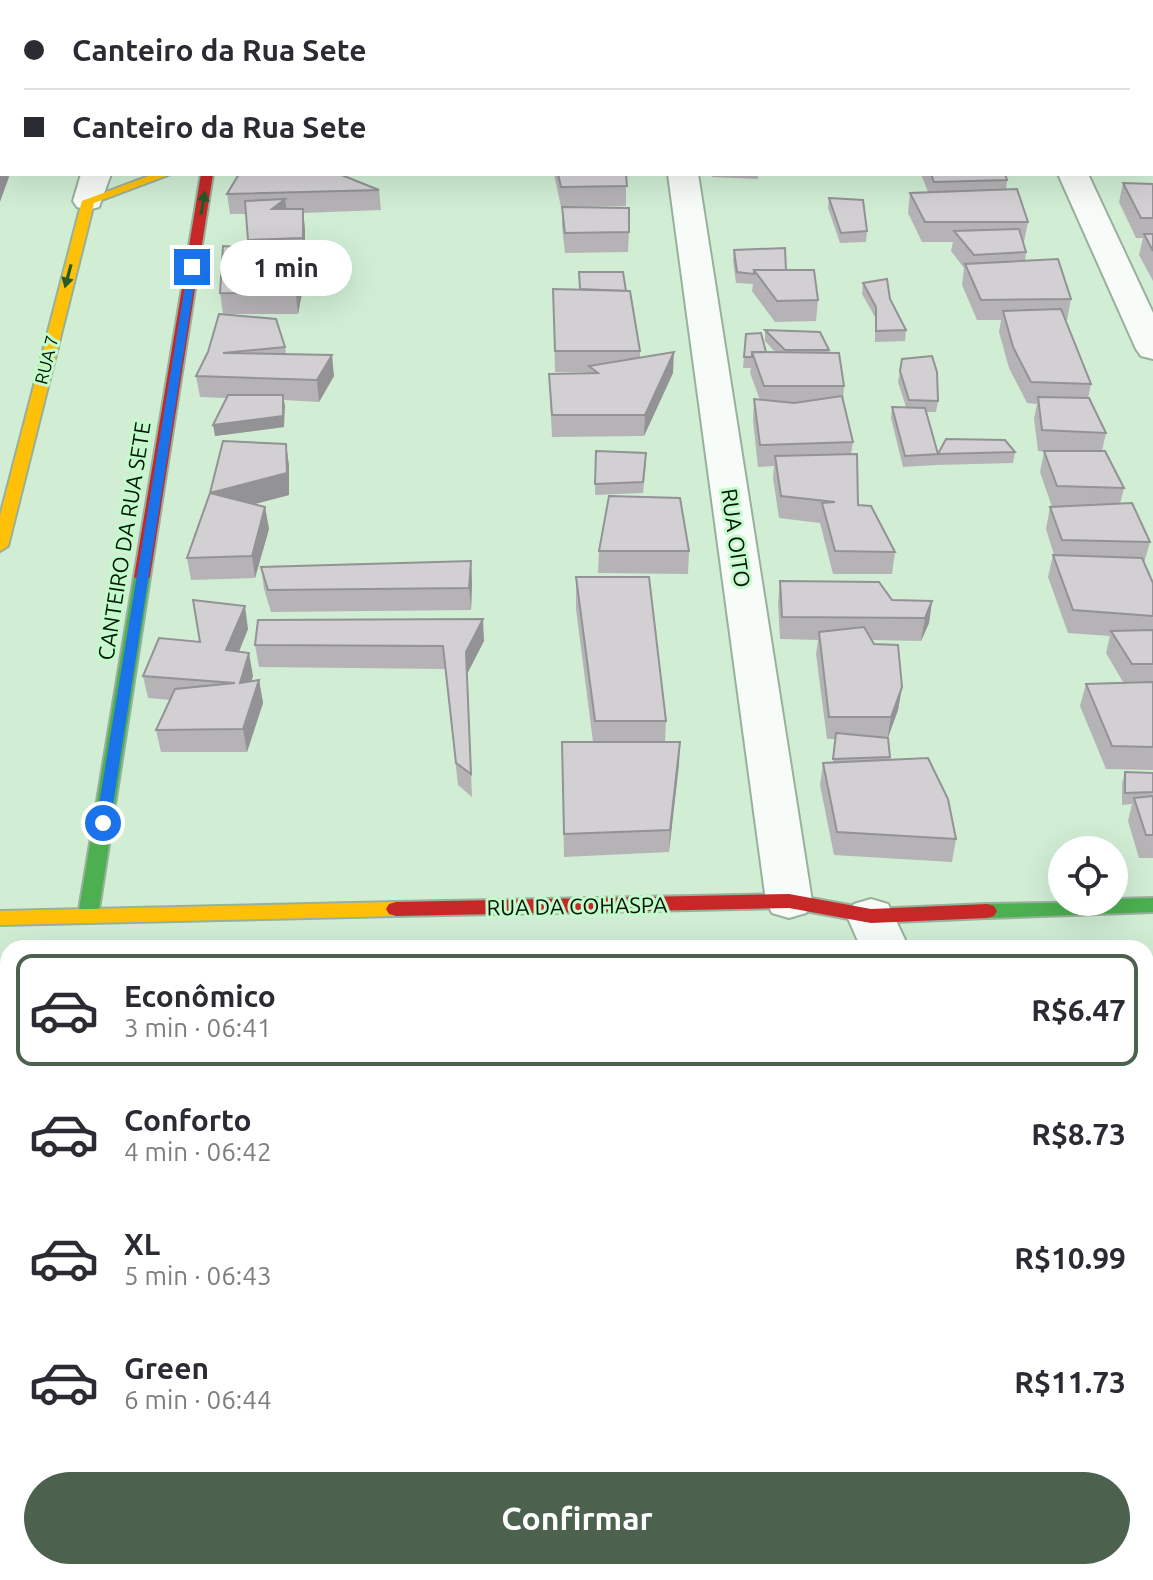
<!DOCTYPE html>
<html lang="pt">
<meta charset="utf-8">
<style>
body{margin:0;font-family:Ubuntu,sans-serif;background:#f2f2f3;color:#2b2b33;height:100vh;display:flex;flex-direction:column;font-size:30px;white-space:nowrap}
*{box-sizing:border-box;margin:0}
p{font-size:26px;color:#7c7c81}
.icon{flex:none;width:44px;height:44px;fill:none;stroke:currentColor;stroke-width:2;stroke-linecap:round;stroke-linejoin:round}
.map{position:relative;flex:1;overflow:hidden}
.details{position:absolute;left:0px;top:940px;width:1154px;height:640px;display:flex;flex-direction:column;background:#fff;border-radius:24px 24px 0 0;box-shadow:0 8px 32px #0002}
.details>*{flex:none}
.hud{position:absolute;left:0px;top:0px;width:1154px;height:176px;box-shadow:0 8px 32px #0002;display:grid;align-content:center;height:176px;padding:0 24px;background:#fff}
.buttons{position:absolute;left:1048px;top:836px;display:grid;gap:16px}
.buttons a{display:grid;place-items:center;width:80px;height:80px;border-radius:50%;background:#fff;box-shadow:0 8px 32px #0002;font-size:40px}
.end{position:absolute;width:36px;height:36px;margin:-18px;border:10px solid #1a73e8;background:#fff;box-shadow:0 0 0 4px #fff}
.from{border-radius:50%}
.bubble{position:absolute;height:56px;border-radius:28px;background:#fff;box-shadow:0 8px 32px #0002;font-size:26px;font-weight:700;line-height:56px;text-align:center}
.hud b{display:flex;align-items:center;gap:28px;height:76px;font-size:30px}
.hud b+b{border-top:2px solid #e1e1e2}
.hud i{width:20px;height:20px;background:#2b2b33}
ul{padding:14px 0 0;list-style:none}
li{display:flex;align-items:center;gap:24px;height:112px;margin:0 16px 12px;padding:0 8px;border:4px solid transparent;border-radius:16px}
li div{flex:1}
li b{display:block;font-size:30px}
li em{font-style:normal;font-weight:700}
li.on{border-color:#4c624f}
li>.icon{width:72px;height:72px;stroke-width:1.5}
.primary-button{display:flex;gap:16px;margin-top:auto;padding:16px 24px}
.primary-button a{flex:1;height:92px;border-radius:48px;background:#4c624f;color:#fff;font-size:32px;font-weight:700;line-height:92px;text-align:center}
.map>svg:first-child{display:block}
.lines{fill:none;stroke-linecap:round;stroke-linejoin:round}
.street-casing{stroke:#99b09c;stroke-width:4}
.fast-casing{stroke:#99b09c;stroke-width:4}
.slow-casing{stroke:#99b09c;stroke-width:4}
.jam-casing{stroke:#99b09c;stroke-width:4}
.street{fill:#f8fcf9;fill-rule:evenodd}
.fast{fill:#4caf50;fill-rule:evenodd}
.slow{fill:#ffc107;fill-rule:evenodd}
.jam{fill:#c62828;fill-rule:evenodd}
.wall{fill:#b5b3b5}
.shaded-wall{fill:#939294}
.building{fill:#d2d0d3;stroke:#939294;stroke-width:2}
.oneway{fill:#245b28}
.route{fill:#1a73e8}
.labels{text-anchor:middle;stroke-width:6;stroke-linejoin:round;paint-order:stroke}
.far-street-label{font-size:18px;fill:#041707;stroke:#c4fbcc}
.street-label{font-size:22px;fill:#041707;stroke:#c4fbcc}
</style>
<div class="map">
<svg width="1153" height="1580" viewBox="0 0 1153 1580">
<rect width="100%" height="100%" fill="#d1eed5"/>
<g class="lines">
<defs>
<g id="street">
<rect x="131" y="0" width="24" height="2"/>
<rect x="468" y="0" width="24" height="2"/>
<rect x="824" y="0" width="24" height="2"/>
<polygon points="81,174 111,174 99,207 88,210 77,207 73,201"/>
<polygon points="668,174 698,174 812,901 806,913 789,918 772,913 766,901"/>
<polygon points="1058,174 1088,174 1153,313 1153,359 1141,356 1136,349"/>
<polygon points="871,899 888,904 909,948 861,948 847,916 854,904"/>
<polygon points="1146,1522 1153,1525 1153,1580 1125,1580 1122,1572 1146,1572"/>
</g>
<g id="fast">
<polygon points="142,572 150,577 98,916 95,921 81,921 78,916 134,577"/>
<polygon points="1153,898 1153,912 987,918 980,916 977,911 980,906 987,904 1114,902 1114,899"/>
</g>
<g id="slow">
<polygon points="154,174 171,174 94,203 8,546 0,551 0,516 82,201"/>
<polygon points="396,902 403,904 406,909 403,914 396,916 0,925 0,911"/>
</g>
<g id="jam">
<rect x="1152" y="86" width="1" height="6"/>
<polygon points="201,174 213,174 150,577 142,582 134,577"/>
<polygon points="789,894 871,909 987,904 994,906 997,911 994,916 987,918 871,923 789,908 396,916 389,914 386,909 389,904 396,902"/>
</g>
</defs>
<!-- street casing -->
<use href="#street" class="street-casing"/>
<!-- fast casing -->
<use href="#fast" class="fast-casing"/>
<!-- slow casing -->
<use href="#slow" class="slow-casing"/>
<!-- jam casing -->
<use href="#jam" class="jam-casing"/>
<!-- street -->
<use href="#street" class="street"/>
<!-- fast -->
<use href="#fast" class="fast"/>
<!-- slow -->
<use href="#slow" class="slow"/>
<!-- jam -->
<use href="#jam" class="jam"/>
</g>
<!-- wall -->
<g class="wall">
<polygon points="0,0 63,0 63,2 2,2 2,127 0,127"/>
<polygon points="505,0 550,0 549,2 505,2"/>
<polygon points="708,0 789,0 789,2 709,2"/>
<polygon points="966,0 1025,0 1025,2 987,2"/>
<polygon points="554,174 626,174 626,206 561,207"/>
<polygon points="711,174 758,174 758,179 712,177"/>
<polygon points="921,174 1005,174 1007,180 1006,190 1028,222 1024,242 1023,242 1026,252 1025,261 1071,299 1067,320 1066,320 1091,384 1088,398 1106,433 1102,451 1124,488 1120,504 1150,542 1144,563 1153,583 1153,770 1106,769 1080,706 1086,684 1123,682 1106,653 1110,636 1068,633 1048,577 1053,555 1054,555 1046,529 1050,507 1052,507 1040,472 1044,452 1038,451 1034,418 1037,404 1027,403 1009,368 999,332 1001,320 977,320 962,285 964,268 951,251 953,242 922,242 908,213 910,193 928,192"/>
<polygon points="1123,183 1153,184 1153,281 1139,255 1143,238 1136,238 1119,202"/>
<polygon points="379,190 381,210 303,213 305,230 304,258 306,272 298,314 223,314 220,293 249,248 246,214 230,214 227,194"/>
<polygon points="829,198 867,231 866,242 840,243 828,208"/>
<polygon points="562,207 629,232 628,252 565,253 562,227"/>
<polygon points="734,250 786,270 818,300 816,321 775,322 752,291 753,284 736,283 733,261"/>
<polygon points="863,283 890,299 906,330 905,341 875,342 875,317 862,294"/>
<polygon points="553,289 626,291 640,351 640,358 673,373 644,436 552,437 549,374 589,373 589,372 555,372"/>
<polygon points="765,330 829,350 829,353 844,386 843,400 853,442 851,454 858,505 895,552 892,574 833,574 820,523 779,518 773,478 774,466 758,467 753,421 754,399 760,400 750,373 751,368 743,368 746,334 766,352 775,352 765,341"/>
<polygon points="285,347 286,354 334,376 319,402 284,400 284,427 215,436 226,398 200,397 196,376 208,352"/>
<polygon points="902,359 938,401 936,412 926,412 938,454 1015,452 1013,463 936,465 903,467 891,418 892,407 906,407 898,382"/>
<polygon points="286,444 289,466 289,495 254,504 265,507 269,529 255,578 191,580 187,558"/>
<polygon points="596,451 646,464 643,493 595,495"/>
<polygon points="599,551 689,551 688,574 598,573"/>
<polygon points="471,561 472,583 471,610 271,612 264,589 261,567"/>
<polygon points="576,577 666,721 665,742 680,742 669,852 564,857 562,742 593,742 576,609"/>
<polygon points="780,581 892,600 932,601 929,623 921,641 872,640 902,687 898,710 888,738 890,760 956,839 952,862 834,855 820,785 823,763 833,762 835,739 827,739 816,654 818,640 780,639 778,603"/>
<polygon points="248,629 239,652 253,676 251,681 259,680 263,703 247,752 161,752 156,730 170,700 148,698 143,676 200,642"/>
<polygon points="484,641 467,674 472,797 458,785 445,669 259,667 255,645"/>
<polygon points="1125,772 1153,773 1153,858 1139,858 1128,821 1132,804 1122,805 1122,784"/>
</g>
<!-- shaded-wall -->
<g class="shaded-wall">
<polygon points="2,164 2,174 8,174 9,177 0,202 0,170"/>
<polygon points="285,199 288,219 272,209"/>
<polygon points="303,209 305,230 305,258 303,238"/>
<polygon points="304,252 306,272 298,314 296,294"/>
<polygon points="674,352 673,373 644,436 645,415"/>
<polygon points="332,355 334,376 319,402 317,380"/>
<polygon points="283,395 285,406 284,427 215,436 213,425"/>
<polygon points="286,444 289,466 289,495 214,515 210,493"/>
<polygon points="265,507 269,529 255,578 252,556"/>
<polygon points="471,561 472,583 471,610 469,588"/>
<polygon points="932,601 929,623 921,641 925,618"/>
<polygon points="245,606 248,629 230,673 226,650"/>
<polygon points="483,619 484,641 467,674 472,797 466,652"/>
<polygon points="249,653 253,676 244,705 240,683"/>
<polygon points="259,680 263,703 247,752 243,729"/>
<polygon points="902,687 898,710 887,740 891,717"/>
<polygon points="680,742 679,765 669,852 670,830"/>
</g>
<!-- building -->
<g class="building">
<polygon points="0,0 60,0 59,2 2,2 2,5 0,5"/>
<polygon points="320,0 400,0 400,2 354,2 319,1"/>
<polygon points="556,0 634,0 634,2 555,2"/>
<polygon points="715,0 773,0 774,2 716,2"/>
<polygon points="869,0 917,0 918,2 869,2"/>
<polygon points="1037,0 1110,0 1111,2 1037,2"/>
<rect x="0" y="37" width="2" height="23"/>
<rect x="0" y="65" width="2" height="16"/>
<rect x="0" y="86" width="2" height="21"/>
<polygon points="0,157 2,157 2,164 0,170"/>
<polygon points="239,174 339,174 379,190 227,194"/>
<polygon points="558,174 626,174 627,186 561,187"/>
<polygon points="931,174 1005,174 1007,180 934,182"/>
<polygon points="1123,183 1153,184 1153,218 1141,218"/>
<polygon points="1017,189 1028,222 925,222 910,193"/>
<polygon points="829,198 863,200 867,231 841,233"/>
<polygon points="285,199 272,209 303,209 303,238 248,240 245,201"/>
<polygon points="562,207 629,208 629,232 565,233"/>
<polygon points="1019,229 1026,252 974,255 954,231"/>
<polygon points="1144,234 1153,234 1153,251"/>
<polygon points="223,246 304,252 296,294 220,293"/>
<polygon points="785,248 786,270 754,270 754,274 737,272 734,250"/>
<polygon points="1058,259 1071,299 981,300 965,264"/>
<polygon points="754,270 814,270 818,300 777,301"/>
<polygon points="579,272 623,272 626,291 580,289"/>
<polygon points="887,279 890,299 906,330 876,331 876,307 863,283"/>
<polygon points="553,289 630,291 640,351 555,351"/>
<polygon points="1061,309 1091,384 1031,382 1013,347 1003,311"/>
<polygon points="219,314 276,319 285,347 223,353 332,355 317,380 196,376 208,352"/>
<polygon points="765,330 820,332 829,350 785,350"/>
<polygon points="761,333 766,352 752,352 752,357 744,357 746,334"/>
<polygon points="674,352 645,415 552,415 549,374 598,373 589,366"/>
<polygon points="752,352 839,353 844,386 764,386"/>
<polygon points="932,356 937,372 938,401 909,400 900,371 902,359"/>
<polygon points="228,395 283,395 283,416 213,425"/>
<polygon points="842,396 853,442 760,445 754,399 794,403"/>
<polygon points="1038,397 1089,398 1106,433 1042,430"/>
<polygon points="892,407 925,408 938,454 905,456"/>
<polygon points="946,439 1005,440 1015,452 938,454"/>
<polygon points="223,441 286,444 287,473 210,493 265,507 252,556 187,558 210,493"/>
<polygon points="596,451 646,453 643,482 595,484"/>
<polygon points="1044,451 1105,451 1124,488 1057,486"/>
<polygon points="857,454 858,505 871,506 895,552 835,551 822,503 835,502 781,496 775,456"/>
<polygon points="609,496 680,498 689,551 599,551"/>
<polygon points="1132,503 1150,542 1062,540 1050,507"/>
<polygon points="1053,555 1142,558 1153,583 1153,616 1073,610"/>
<polygon points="471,561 469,588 268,590 261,567"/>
<polygon points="576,577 649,577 666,721 595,721"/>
<polygon points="780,581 879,582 892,600 932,601 925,618 782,617"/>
<polygon points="193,600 245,606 226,650 249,653 240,683 259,680 243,729 156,730 175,689 235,683 143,676 159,638 200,642"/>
<polygon points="483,619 466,652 471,774 456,763 443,646 255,645 258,620"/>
<polygon points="864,627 874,644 898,645 902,687 891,717 829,717 819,632"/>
<polygon points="1153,630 1153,664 1132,664 1111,631"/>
<polygon points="1153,682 1153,747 1112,746 1086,684"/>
<polygon points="836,733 888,738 890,757 833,759"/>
<polygon points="562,742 680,742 670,830 564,834"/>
<polygon points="928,758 948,799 956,839 837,832 823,763"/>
<polygon points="1125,772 1153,773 1153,792 1125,793"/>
<polygon points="1153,796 1153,835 1146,835 1134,798"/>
</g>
<!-- one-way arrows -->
<defs><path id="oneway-solid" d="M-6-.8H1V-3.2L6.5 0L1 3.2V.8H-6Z" transform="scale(2)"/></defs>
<g class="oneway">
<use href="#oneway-solid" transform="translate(203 203) rotate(-81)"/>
<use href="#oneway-solid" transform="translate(68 276) rotate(105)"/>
</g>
<!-- route -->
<polygon class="route" points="192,264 197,267 110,823 103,828 96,823 188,267"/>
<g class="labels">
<!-- far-street labels -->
<g class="far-street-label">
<text transform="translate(47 360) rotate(-76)" y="6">RUA 7</text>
</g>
<!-- street labels -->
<g class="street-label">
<text transform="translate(736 538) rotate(82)" y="8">RUA OITO</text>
<text transform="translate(124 541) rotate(-81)" y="8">CANTEIRO DA RUA SETE</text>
<text transform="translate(577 906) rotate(-1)" y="8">RUA DA COHASPA</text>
</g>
</g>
</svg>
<div class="buttons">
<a><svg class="icon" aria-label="locate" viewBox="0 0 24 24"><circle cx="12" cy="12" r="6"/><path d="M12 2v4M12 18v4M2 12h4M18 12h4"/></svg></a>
</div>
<i class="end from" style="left:103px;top:823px"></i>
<i class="end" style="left:192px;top:267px"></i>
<div class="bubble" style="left:220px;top:240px;width:132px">1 min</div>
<div class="hud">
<b><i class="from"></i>Canteiro da Rua Sete</b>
<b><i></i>Canteiro da Rua Sete</b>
</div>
<section class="details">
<ul>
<li class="on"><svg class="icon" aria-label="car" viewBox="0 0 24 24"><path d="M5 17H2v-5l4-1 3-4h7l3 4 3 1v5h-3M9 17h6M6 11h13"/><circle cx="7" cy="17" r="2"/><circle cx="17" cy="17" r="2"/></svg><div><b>Econômico</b><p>3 min · 06:41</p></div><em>R$6.47</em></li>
<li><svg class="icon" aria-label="car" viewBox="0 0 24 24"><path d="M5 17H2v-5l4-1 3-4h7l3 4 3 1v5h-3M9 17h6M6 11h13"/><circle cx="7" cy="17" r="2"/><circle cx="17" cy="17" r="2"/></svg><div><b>Conforto</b><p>4 min · 06:42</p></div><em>R$8.73</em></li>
<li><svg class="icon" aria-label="car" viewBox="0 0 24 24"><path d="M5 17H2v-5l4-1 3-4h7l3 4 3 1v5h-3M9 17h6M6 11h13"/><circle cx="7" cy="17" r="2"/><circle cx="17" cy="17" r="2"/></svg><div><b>XL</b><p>5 min · 06:43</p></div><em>R$10.99</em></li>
<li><svg class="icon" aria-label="car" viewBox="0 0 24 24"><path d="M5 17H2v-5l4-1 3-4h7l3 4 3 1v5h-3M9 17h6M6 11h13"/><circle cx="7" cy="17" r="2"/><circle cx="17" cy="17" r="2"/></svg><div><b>Green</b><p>6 min · 06:44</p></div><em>R$11.73</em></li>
</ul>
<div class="primary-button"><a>Confirmar</a></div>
</section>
</div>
